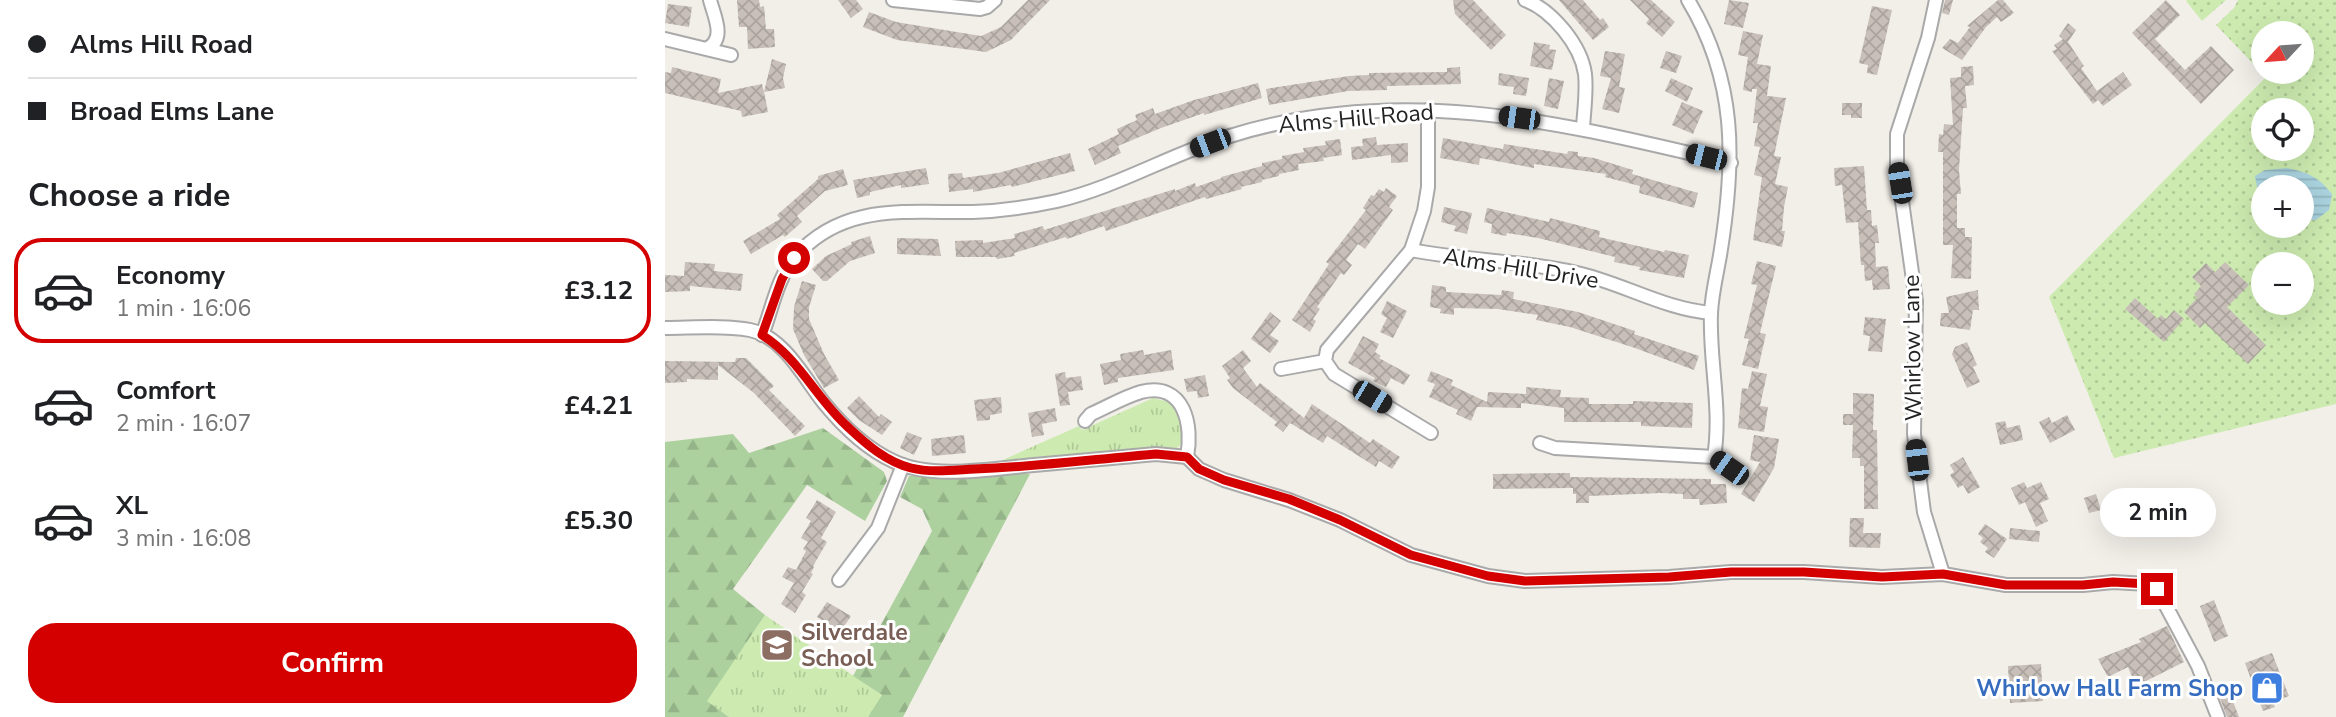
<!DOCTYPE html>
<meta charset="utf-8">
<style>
body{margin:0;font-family:"Nunito Sans",sans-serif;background:#f2f2f2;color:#202124;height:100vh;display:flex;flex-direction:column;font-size:26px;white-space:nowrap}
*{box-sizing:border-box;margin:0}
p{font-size:23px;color:#757577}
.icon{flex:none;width:38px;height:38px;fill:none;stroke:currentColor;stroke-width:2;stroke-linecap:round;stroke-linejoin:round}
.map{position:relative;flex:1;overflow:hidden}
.side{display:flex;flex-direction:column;background:#fff;width:665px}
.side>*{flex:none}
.guide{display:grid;align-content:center;height:154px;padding:0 28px;background:#fff}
.needle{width:46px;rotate:244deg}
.tools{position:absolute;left:1586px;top:21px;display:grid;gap:14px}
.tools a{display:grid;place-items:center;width:63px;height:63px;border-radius:50%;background:#fff;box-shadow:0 7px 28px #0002;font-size:35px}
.end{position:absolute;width:32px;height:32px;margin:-16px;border:9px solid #d40000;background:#fff;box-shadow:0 0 0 4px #fff}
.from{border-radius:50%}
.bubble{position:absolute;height:49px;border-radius:24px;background:#fff;box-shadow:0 7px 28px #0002;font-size:23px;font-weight:700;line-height:49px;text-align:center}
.car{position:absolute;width:21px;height:42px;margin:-21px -10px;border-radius:9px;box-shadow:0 0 5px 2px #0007;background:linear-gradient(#222 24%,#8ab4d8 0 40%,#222 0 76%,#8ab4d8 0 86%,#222 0)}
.guide b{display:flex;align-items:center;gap:24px;height:66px;font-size:26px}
.guide b+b{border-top:2px solid #e0e0e0}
.guide i{width:18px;height:18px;background:#202124}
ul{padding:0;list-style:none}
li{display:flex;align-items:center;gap:21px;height:105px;margin:0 14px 10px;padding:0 14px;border:4px solid transparent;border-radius:28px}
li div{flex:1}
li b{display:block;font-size:26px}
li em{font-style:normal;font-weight:700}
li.selected{border-color:#d40000}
li>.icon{width:63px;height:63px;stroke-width:1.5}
h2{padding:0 28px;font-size:32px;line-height:84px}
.cta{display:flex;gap:14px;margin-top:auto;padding:14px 28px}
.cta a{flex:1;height:80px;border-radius:28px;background:#d40000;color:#fff;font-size:28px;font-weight:700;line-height:80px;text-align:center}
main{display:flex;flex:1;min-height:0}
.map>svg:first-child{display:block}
.grass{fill:url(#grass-tufts)}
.forest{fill:url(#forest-firs)}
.garden{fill:url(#garden-dots);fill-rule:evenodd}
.water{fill:url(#water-rules)}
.building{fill:url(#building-cross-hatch)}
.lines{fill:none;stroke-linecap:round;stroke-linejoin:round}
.minor-casing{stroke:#a9a9a9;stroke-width:16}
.minor{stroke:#fff;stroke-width:12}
.route{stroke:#d40000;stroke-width:9}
.labels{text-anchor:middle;stroke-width:6;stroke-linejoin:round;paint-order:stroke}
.street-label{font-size:23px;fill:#222;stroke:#fff}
.education-label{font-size:23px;font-weight:bold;fill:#785e54;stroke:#fff;text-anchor:start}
.shop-label{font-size:23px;font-weight:bold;fill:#366cbe;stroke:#fff;text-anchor:end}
</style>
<main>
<section class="side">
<div class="guide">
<b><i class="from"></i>Alms Hill Road</b>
<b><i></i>Broad Elms Lane</b>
</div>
<h2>Choose a ride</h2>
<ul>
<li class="selected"><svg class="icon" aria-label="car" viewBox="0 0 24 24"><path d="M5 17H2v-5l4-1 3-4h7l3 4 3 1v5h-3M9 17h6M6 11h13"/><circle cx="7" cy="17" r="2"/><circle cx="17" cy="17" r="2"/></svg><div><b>Economy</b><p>1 min · 16:06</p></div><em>£3.12</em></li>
<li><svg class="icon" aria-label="car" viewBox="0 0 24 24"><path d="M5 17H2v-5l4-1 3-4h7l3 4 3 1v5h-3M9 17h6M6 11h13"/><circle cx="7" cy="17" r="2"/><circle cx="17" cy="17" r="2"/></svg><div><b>Comfort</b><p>2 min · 16:07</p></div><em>£4.21</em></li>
<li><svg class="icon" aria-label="car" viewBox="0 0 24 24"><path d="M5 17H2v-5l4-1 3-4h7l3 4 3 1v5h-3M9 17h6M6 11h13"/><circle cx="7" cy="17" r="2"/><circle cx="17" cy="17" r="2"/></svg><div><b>XL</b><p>3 min · 16:08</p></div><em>£5.30</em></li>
</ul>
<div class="cta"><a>Confirm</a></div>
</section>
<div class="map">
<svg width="1671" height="717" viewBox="0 0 1671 717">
<defs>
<pattern id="grass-tufts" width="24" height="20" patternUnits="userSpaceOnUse" patternTransform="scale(1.75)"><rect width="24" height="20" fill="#cdebb0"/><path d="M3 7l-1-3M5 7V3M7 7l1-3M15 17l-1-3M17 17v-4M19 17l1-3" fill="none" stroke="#b0c997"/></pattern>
<pattern id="forest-firs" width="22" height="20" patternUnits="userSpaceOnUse" patternTransform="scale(1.75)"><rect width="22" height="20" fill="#add19e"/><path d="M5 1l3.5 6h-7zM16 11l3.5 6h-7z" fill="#95b388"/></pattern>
<pattern id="garden-dots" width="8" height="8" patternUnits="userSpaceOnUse" patternTransform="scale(1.75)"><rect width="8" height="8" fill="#cdebb0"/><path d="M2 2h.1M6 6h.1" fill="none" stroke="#b0c997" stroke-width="1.8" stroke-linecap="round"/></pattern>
<pattern id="water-rules" width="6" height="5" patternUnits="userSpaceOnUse" patternTransform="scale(1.75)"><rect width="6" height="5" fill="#aad3df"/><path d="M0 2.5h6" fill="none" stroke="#92b5bf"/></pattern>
<pattern id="building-cross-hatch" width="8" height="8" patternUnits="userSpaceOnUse" patternTransform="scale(1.75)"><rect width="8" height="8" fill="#c7bfb8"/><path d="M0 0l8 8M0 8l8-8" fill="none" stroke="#aba49e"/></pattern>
</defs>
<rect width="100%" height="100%" fill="#f2efe9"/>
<!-- grass -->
<g class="grass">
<polygon points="488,398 504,402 517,416 517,444 509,450 331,463 414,426 417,430"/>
<polygon points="100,615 218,696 203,717 64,717 41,701"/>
</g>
<!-- forest -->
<g class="forest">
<polygon points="158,428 219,472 222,481 200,521 142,485 68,589 100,615 42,701 64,717 0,717 0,442 68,434 84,453"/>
<polygon points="336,474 365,474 238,717 203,717 217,695 188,676 267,531 257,509 235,497 244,476"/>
</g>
<!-- garden -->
<g class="garden">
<polygon points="1522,0 1561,0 1537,21 1521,1"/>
<path d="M 1573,0 L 1671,0 L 1671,404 L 1449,458 L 1384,297 L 1601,77 L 1551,25 L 1569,8 ZM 1598,33 L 1636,33 L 1636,72 L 1598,72 ZM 1598,110 L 1636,110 L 1636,149 L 1598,149 ZM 1598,187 L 1636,187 L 1636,226 L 1598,226 ZM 1598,264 L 1636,264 L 1636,303 L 1598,303 Z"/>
</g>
<!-- water -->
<path class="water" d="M 1622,168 C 1642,172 1654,177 1667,194 L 1664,210 L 1651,220 L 1636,220 L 1636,187 L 1598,187 L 1598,198 L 1592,187 L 1590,176 L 1600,170 Z"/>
<!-- building -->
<g class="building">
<polygon points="72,0 94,0 95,7 99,6 101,29 109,29 110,47 83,49 82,27 74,27"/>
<polygon points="173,0 191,0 198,9 186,18"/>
<polygon points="363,0 385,0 346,40 321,52 232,40 198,27 204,12 231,22 316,36 336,27"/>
<polygon points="788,0 808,0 841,35 826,50 790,14"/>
<polygon points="894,0 918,0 935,20 938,18 944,27 928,40"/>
<polygon points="965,0 986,0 1010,22 997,37 981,23 984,19"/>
<polygon points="1064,0 1084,3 1078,28 1059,24"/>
<polygon points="1280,0 1288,0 1284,15 1277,13"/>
<polygon points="1333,0 1338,0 1349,13 1336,22 1332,17 1321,27 1297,60 1277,48 1285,39 1293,43 1305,27 1302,26"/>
<polygon points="1501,0 1515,15 1490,39 1520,70 1546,46 1569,70 1536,104 1467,33"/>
<polygon points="3,4 27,7 24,27 0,23"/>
<polygon points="1207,6 1227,10 1212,75 1202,73 1203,65 1194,63"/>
<polygon points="1403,23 1411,30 1403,42 1419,66 1416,68 1432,91 1458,72 1467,85 1438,106 1433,100 1428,104 1387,51 1392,49 1389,45 1398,39 1394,36"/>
<polygon points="1078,31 1098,35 1092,64 1106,66 1102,96 1121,98 1109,156 1116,157 1110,184 1123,187 1119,207 1117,231 1120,231 1117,247 1088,240 1097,177 1089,175 1095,147 1089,146 1093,123 1088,123 1092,89 1087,89 1087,92 1078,90 1083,57 1073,55"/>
<polygon points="869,42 885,45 884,49 891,50 887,70 865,66"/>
<polygon points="940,51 960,54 954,87 960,88 954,113 937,109 946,78 935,76"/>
<polygon points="1001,51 1017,56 1011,73 995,68"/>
<polygon points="107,59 121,64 118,78 120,88 99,92 103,112 77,117 76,111 0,93 0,72 6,73 7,67 56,79 53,93 97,84 99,92"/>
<polygon points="1308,66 1309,85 1300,86 1302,108 1298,108 1294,170 1296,194 1292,194 1292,228 1300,228 1300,237 1307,237 1306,279 1286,278 1288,245 1278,245 1278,152 1273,152 1274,134 1278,135 1279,124 1288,125 1285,78 1296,77 1296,67"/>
<polygon points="795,67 796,84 722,86 722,90 683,91 604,105 601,89 684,76 704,75 704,73 782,72 782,68"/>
<polygon points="834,73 864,78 861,96 848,94 849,87 833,85"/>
<polygon points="884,78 899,81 893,109 879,106"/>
<polygon points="1006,78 1028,88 1022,102 1000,91"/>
<polygon points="593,83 597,98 539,115 539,113 496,128 453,146 456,153 430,165 423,149 454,134 452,129 472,120 470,115 488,108 490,114 529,100"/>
<polygon points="1017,102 1038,111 1028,134 1007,125"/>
<polygon points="1177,103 1197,103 1197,118 1186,118 1186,115 1177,115"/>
<polygon points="711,137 712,145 743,143 743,162 726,163 726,155 687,160 686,147 698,146 697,139"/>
<polygon points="778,138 838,149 839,144 902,154 903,151 913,152 913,156 929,158 968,170 967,174 1033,193 1029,208 974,193 975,186 940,177 941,174 869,164 869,168 815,158 814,165 775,158"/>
<polygon points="675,139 677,155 658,158 659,161 633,164 634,170 614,174 614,176 597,180 597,182 576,187 577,189 541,199 540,197 441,231 439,226 402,239 401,237 349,253 350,256 332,259 331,257 291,257 290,241 318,240 318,243 350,238 349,234 378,226 379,230 510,189 510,191 530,183 531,187 557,178 556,177 597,166 597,163 617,159 617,156 639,152 638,148 661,145 660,141"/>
<polygon points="405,153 410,171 347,187 346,185 308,192 308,189 284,192 283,174 297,173 298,178 333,173"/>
<polygon points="1199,166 1202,210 1206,210 1207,226 1212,225 1214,243 1210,243 1211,267 1223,266 1225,289 1208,290 1207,280 1200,281 1199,265 1196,265 1193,222 1181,223 1177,185 1170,186 1169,168"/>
<polygon points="261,168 264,184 236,188 236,185 205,192 205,195 192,198 188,180"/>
<polygon points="178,169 183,185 160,191 132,216 137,222 120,237 118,235 86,254 78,241 115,219 112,215 153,179 153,176"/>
<polygon points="721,188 732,196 724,207 728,210 700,249 693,244 681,260 687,265 679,275 676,273 652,307 655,309 648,319 651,321 645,332 627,320 664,264 661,262 701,210 698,208 706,195 709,196 714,189 719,192"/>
<polygon points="779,207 807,213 802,234 789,231 791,226 776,222"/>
<polygon points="822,208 884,222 885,218 935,231 934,237 999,252 1000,250 1024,255 1019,278 974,270 975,267 949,262 950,257 873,238 842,233 841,236 826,233 827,224 819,222"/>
<polygon points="205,236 210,253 185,261 162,281 158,281 147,269 161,256 187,244 186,242"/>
<polygon points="232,238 273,239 276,256 232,254"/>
<polygon points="1092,261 1111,266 1095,333 1101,334 1093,369 1077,365 1084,339 1079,338 1092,285 1086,284"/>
<polygon points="20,262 50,264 49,271 78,274 76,291 25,286 25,291 0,292 0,275 19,276"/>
<polygon points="1560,262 1584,285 1562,307 1601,345 1583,364 1540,323 1535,328 1519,312 1532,298 1529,294 1536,286 1527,277 1541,263 1550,272"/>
<polygon points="137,281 151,285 144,307 144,319 159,354 174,380 159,388 139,355 128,329 129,307"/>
<polygon points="767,285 781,287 781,292 836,295 837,290 849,292 848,299 913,312 970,331 969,334 1034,356 1029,370 970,348 905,327 871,320 873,315 833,309 789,308 789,315 775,313 776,309 765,307"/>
<polygon points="1313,290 1314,310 1308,310 1305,330 1275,326 1276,313 1284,313 1281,297"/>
<polygon points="1470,298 1493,319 1496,315 1501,319 1509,310 1519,319 1499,342 1460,309"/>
<polygon points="722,301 742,311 728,338 715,332 722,318 716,314"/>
<polygon points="605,312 616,321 605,335 614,341 605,353 586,339"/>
<polygon points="1200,317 1221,319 1217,352 1203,351 1205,336 1198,335"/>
<polygon points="698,336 714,344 710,352 716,356 714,358 745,375 739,385 726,378 721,387 708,381 710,378 683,363"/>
<polygon points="1302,342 1312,365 1308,367 1315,382 1302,388 1287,354 1290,347"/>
<polygon points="478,350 479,355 506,350 509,370 453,378 453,382 439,385 435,364 456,360 455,354"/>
<polygon points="578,350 586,361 578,368 592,387 595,383 639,418 647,404 705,443 708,439 735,457 727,469 714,461 711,467 662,436 658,443 625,423 618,432 609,425 612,422 568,388 562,380 565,378 557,366"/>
<polygon points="71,358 81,358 109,386 104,390 140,426 130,436 89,393 53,365 53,380 22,379 22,382 0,383 0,361 70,362"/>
<polygon points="766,371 788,380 786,385 822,402 823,392 861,394 861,387 896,390 895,397 924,398 924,404 968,404 968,401 1028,403 1027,428 976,426 976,422 899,422 899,408 856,403 856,408 812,407 806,421 791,414 793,410 764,397 770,384 762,381"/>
<polygon points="1087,371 1102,374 1095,406 1103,407 1099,432 1073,428 1077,388 1083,389"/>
<polygon points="400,372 401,378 416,376 418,390 403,392 405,405 395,406 390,374"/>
<polygon points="540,375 544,396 533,398 532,391 522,392 519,379"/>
<polygon points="1188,393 1209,394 1208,430 1212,430 1213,509 1199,509 1199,466 1195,466 1195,458 1187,458 1188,425 1178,425 1178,414 1188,414"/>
<polygon points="194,396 214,417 216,414 227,422 217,435 194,420 182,408"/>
<polygon points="336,397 337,413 325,415 325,420 312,421 309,400"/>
<polygon points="390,408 392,421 377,424 379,435 367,437 363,413"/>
<polygon points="1402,415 1410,430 1385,443 1374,422 1384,417 1387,423"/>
<polygon points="1340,421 1342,428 1355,425 1358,440 1335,445 1330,423"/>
<polygon points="242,432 257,438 249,455 235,448"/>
<polygon points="299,435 301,453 267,456 266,439"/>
<polygon points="1089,435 1114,439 1109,468 1089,502 1076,494 1095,462 1085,460"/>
<polygon points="1298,457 1315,487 1303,494 1298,485 1293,488 1285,475 1289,472 1285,465"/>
<polygon points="905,473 905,477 1046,479 1046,484 1061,484 1062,503 1035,505 1034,499 1018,499 1018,494 996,493 924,496 924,503 911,503 911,494 908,494 908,488 828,489 828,474"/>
<polygon points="1359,482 1362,488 1376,482 1384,499 1375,503 1383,521 1371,527 1360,502 1354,505 1346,488"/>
<polygon points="1431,494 1436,510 1424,513 1419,498"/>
<polygon points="152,500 171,512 156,538 162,542 148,566 149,567 146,573 148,574 137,592 141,595 130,613 116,604 129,583 117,577 123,567 131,570 141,551 138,549 143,542 136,538 146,521 141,518"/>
<polygon points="1185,518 1199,518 1198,533 1216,533 1215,548 1184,547"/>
<polygon points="1320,524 1342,539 1329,558 1320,552 1323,548 1315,542 1318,538 1313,534"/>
<polygon points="1345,528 1375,531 1374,542 1344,539"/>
<polygon points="1549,600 1563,636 1549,642 1535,606"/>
<polygon points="162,602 186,616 176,631 152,617"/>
<polygon points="1502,626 1519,662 1471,686 1463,667 1443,677 1433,659 1476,642 1474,639"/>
<polygon points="1607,653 1624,696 1608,702 1610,707 1598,711 1580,663"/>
<polygon points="1376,664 1378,701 1345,703 1343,666"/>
<polygon points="1560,687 1565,700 1567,699 1574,717 1562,717 1552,690"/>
</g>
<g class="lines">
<defs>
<g id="minor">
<polyline points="228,0 315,9 322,7 330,0"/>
<path d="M 860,0 C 887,10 916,45 920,74 C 922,91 919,110 918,128"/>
<path d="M 1023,0 C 1072,81 1070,160 1056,249 C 1053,270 1047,291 1046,313 C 1044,361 1057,409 1049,457 L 1064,468"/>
<polyline points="1271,0 1263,38 1232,134 1232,166 1251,301 1249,434 1259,512 1278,574"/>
<polyline points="0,39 66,55"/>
<path d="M 43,48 C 61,38 49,16 45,0"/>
<polyline points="763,110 763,187 759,211 746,250 662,350 660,361 669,374 766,433"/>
<path d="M 746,250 C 801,261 857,260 912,273 C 957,283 999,309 1046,313"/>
<path d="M 0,328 C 26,328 60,325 85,330 C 119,337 139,378 159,403 C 177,425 202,449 228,461 C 267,480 326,469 369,465 C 410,461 450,458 491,454 L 522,457 L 534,469 L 559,480 L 624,500 L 675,520 L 746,555 L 823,576 L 860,581 L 1004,577 L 1066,572 L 1139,572 L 1217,577 L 1278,574 L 1341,585 L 1418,585 L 1448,582 L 1483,584 L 1492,589 L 1533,666 L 1553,717"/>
<path d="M 97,335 C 107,310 112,278 130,257 C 178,202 242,213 308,212 C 336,211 364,207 392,201 C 452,187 506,154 565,136 C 738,82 896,123 1066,163"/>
<polyline points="616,369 660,361"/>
<path d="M 420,421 L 426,414 C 442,407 459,397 476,392 C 520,381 528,426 522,457"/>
<polyline points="875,443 890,448 1049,457"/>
<polyline points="174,580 213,528 238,465"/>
</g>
</defs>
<!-- minor casing -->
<use href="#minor" class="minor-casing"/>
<!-- minor -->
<use href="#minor" class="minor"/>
</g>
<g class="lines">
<!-- route -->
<path class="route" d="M 129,258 L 117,279 L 97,335 C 134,358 152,400 184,428 C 202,445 222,462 246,468 C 267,473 289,470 310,469 C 370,467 431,459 491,454 L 522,457 L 534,469 L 559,480 L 624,499 L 675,520 L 746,555 L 823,576 L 860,581 L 1004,577 L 1066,572 L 1139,572 L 1217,577 L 1278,574 L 1341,585 L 1418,585 L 1448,582 L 1483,584 L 1492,589"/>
</g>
<!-- icons -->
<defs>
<symbol id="school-square" viewBox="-11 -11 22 22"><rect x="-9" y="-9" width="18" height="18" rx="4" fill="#8d6e63" stroke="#fff"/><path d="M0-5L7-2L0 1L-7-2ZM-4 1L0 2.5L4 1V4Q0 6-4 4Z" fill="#fff"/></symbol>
<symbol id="shop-square" viewBox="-11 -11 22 22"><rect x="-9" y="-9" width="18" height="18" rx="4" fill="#3f7fe0" stroke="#fff"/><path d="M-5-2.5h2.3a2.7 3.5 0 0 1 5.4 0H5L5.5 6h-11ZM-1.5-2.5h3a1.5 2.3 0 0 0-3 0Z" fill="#fff"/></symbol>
</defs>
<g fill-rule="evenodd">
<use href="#school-square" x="93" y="626" width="38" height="38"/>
<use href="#shop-square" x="1583" y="669" width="38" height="38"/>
</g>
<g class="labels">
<!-- street labels -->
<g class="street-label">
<text transform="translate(691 118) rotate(-5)" y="8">Alms Hill Road</text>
<text transform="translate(856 268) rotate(9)" y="8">Alms Hill Drive</text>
<text transform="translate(1247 348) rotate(-91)" y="8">Whirlow Lane</text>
</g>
<!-- education labels -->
<g class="education-label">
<text x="136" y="640">Silverdale<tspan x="136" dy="26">School</tspan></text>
</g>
<!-- shop labels -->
<g class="shop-label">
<text x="1578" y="696">Whirlow Hall Farm Shop</text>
</g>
</g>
</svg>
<div class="tools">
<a><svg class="needle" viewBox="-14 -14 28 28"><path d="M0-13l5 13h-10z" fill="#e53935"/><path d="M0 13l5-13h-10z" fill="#757577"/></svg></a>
<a><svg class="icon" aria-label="locate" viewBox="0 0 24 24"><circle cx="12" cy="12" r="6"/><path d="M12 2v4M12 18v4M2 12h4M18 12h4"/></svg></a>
<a>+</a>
<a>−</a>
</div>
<i class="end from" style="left:129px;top:258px"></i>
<i class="end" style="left:1492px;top:589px"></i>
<div class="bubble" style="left:1435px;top:488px;width:116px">2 min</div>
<i class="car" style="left:854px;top:118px;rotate:278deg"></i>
<i class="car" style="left:545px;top:143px;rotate:249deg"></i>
<i class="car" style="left:1041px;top:157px;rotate:284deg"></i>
<i class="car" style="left:1235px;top:183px;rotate:351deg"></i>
<i class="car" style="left:707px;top:397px;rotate:121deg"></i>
<i class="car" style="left:1252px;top:460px;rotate:353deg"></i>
<i class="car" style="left:1064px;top:468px;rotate:305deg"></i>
</div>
</main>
